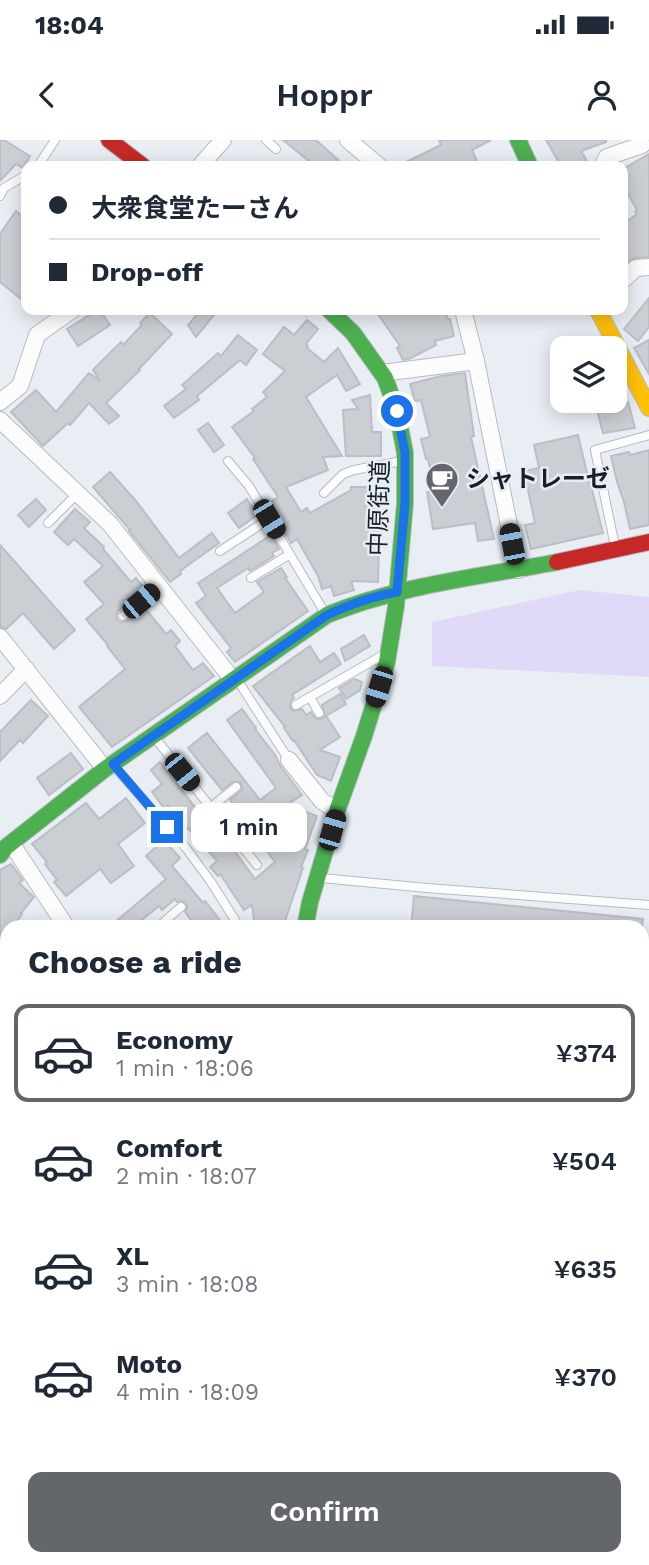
<!DOCTYPE html>
<meta charset="utf-8">
<style>
body{margin:0;font-family:"Work Sans","Noto Sans JP",sans-serif;background:#f2f2f3;color:#1f2937;height:100vh;display:flex;flex-direction:column;font-size:26px;white-space:nowrap}
*{box-sizing:border-box;margin:0}
p{font-size:23px;color:#747a83}
.icon{flex:none;width:38px;height:38px;fill:none;stroke:currentColor;stroke-width:2;stroke-linecap:round;stroke-linejoin:round}
.map{position:relative;flex:1;overflow:hidden}
.drawer{position:absolute;left:0px;top:780px;width:649px;height:646px;display:flex;flex-direction:column;background:#fff;border-radius:21px 21px 0 0;box-shadow:0 4px 18px #0003}
.drawer>*{flex:none}
.hud{position:absolute;left:21px;top:21px;width:607px;height:154px;border-radius:14px;box-shadow:0 4px 18px #0003;display:grid;align-content:center;height:154px;padding:0 28px;background:#fff}
.controls{position:absolute;left:550px;top:196px;display:grid;gap:14px}
.controls a{display:grid;place-items:center;width:77px;height:77px;border-radius:14px;background:#fff;box-shadow:0 4px 18px #0003;font-size:35px}
.end{position:absolute;width:32px;height:32px;margin:-16px;border:9px solid #1a73e8;background:#fff;box-shadow:0 0 0 4px #fff}
.from{border-radius:50%}
.bubble{position:absolute;height:49px;border-radius:14px;background:#fff;box-shadow:0 4px 18px #0003;font-size:23px;font-weight:600;line-height:49px;text-align:center}
.car{position:absolute;width:21px;height:42px;margin:-21px -10px;border-radius:9px;box-shadow:0 0 5px 2px #0007;background:linear-gradient(#222 24%,#8ab4d8 0 40%,#222 0 76%,#8ab4d8 0 86%,#222 0)}
.hud b{display:flex;align-items:center;gap:24px;height:66px;font-size:26px}
.hud b+b{border-top:2px solid #e0e1e3}
.hud i{width:18px;height:18px;background:#1f2937}
ul{padding:0;list-style:none}
li{display:flex;align-items:center;gap:21px;height:98px;margin:0 14px 10px;padding:0 14px;border:4px solid transparent;border-radius:14px}
li div{flex:1}
li b{display:block;font-size:26px}
li em{font-style:normal;font-weight:600}
li.selected{border-color:#63676c}
li>.icon{width:63px;height:63px;stroke-width:1.5}
h2{padding:0 28px;font-size:32px;line-height:84px}
.action{display:flex;gap:14px;margin-top:auto;padding:14px 28px}
.action a{flex:1;height:80px;border-radius:14px;background:#63676c;color:#fff;font-size:28px;font-weight:600;line-height:80px;text-align:center}
.status{display:flex;justify-content:space-between;align-items:center;height:49px;padding:0 35px;background:#fff;direction:ltr}
.status svg{height:19px;fill:currentColor}
header{display:flex;justify-content:space-between;align-items:center;height:91px;padding:0 28px;background:#fff;font-size:32px;font-weight:600}
.map>svg:first-child{display:block}
.green{fill:#e1d9f8}
.building{fill:#cbced3;stroke:#bbbec2;stroke-width:2}
.lines{fill:none;stroke-linecap:round;stroke-linejoin:round}
.lane-casing{stroke:#b7bbc0;stroke-width:10}
.street-casing{stroke:#b7bbc0;stroke-width:18}
.fast-casing{stroke:#b7bbc0;stroke-width:18}
.slow-casing{stroke:#b7bbc0;stroke-width:18}
.jam-casing{stroke:#b7bbc0;stroke-width:18}
.lane{stroke:#fcfcfd;stroke-width:8}
.street{stroke:#fcfcfd;stroke-width:16}
.fast{stroke:#4caf50;stroke-width:16}
.slow{stroke:#ffc107;stroke-width:16}
.jam{stroke:#c62828;stroke-width:16}
.route{stroke:#1a73e8;stroke-width:9}
.labels{text-anchor:middle;stroke-width:5;stroke-linejoin:round;paint-order:stroke}
.poi-label{font-size:24px;font-weight:bold;fill:#1b1e22;stroke:#e4edf8;text-anchor:start}
.street-label{font-size:24px;fill:#1b1e22;stroke:#e4edf8}
</style>
<div class="status"><b>18:04</b><svg viewBox="0 0 49 12"><path d="M0 12V9h3v3zM5 12V6h3v6zM10 12V3h3v9zM15 12V0h3v12zM26 1h20v11H26zM47 4h2v5h-2z"/></svg></div>
<header><svg class="icon" aria-label="back" viewBox="0 0 24 24"><path d="M15 5l-7 7 7 7"/></svg>Hoppr<svg class="icon" aria-label="person" viewBox="0 0 24 24"><circle cx="12" cy="8" r="4"/><path d="M4 21q1-7 8-7t8 7"/></svg></header>
<div class="map">
<svg width="649" height="1425" viewBox="0 0 649 1425">
<rect width="100%" height="100%" fill="#e8eef4"/>
<!-- green -->
<polygon class="green" points="580,450 649,457 649,537 432,526 432,482"/>
<!-- building -->
<g class="building">
<polygon points="0,0 4,0 30,16 23,28 16,24 0,41"/>
<polygon points="283,0 316,0 345,26 315,26"/>
<polygon points="439,0 491,0 472,10 479,26 398,26 441,5"/>
<polygon points="546,0 606,0 606,2 581,11 587,21 578,26 561,26"/>
<polygon points="649,14 649,117 634,118 623,126 623,84 637,74 635,72 637,70 623,45 623,29"/>
<polygon points="16,71 26,79 26,163 0,142 0,94"/>
<polygon points="649,158 649,187 638,201 624,189"/>
<polygon points="97,170 100,170 110,185 78,206 67,189"/>
<polygon points="201,170 218,170 196,197 188,185"/>
<polygon points="375,170 445,170 448,179 450,179 454,196 435,201 436,205 409,219 403,220 397,208 400,206"/>
<polygon points="150,173 172,194 139,229 140,230 106,263 119,276 109,284 89,263 70,285 68,283 43,306 11,272 36,250 56,272 89,233 100,241 93,230 121,202 123,205 142,185 140,183"/>
<polygon points="307,180 318,189 306,204 308,206 307,208 324,222 338,208 360,244 346,251 337,235 306,257 342,316 323,317 328,330 286,347 301,372 307,368 310,373 351,350 351,347 367,347 366,369 380,370 378,442 351,441 354,450 334,456 331,446 322,449 318,436 297,399 291,403 269,363 278,357 253,319 255,318 232,287 254,271 252,269 267,257 263,252 285,231 263,214 284,187 294,195"/>
<polygon points="238,195 257,210 246,225 240,220 197,256 199,260 174,278 164,266 186,249 182,245 218,213 221,216"/>
<polygon points="649,200 649,234 634,208"/>
<polygon points="465,233 474,296 471,297 494,399 478,401 475,383 433,389 427,352 435,351 428,319 426,319 421,299 430,297 421,260 415,261 410,244 441,236"/>
<polygon points="370,255 372,292 381,292 381,316 346,316 343,270 358,269 352,260"/>
<polygon points="628,262 635,288 603,293 597,270"/>
<polygon points="208,283 224,305 214,312 198,290"/>
<polygon points="578,295 590,346 591,346 603,393 531,409 525,385 535,383 524,331 539,328 534,305"/>
<polygon points="649,310 649,385 630,389 624,362 617,342 611,316 629,312 630,315"/>
<polygon points="110,332 136,361 179,418 212,393 219,403 180,431 181,434 170,442 129,391 130,390 93,347"/>
<polygon points="36,359 46,370 29,387 18,375"/>
<polygon points="247,359 257,375 239,388 228,373"/>
<polygon points="75,369 90,382 84,388 104,407 103,409 131,442 136,438 144,448 118,471 116,476 118,481 121,482 127,481 144,467 166,494 171,490 180,501 175,506 193,530 203,523 214,536 112,607 79,567 125,529 107,506 108,505 86,479 104,464 84,442 103,426 74,399 68,405 54,392"/>
<polygon points="271,395 279,409 272,413 274,416 250,431 248,428 217,448 235,473 264,452 257,442 281,428 287,437 285,438 308,471 235,522 227,512 231,508 196,463 206,456 198,443"/>
<polygon points="0,405 75,490 54,509 23,473 6,489 0,487"/>
<polygon points="364,495 370,506 345,521 341,509"/>
<polygon points="310,506 320,522 334,513 341,524 292,555 294,558 291,561 290,566 293,571 302,569 306,575 311,572 315,578 320,579 324,577 325,574 322,565 340,554 346,564 326,576 340,597 320,610 340,617 331,641 317,635 294,600 293,601 284,588 285,587 253,546"/>
<polygon points="354,539 362,542 360,550 346,559 339,548"/>
<polygon points="31,560 48,576 23,603 20,600 0,621 0,592"/>
<polygon points="242,569 256,588 255,589 275,615 281,627 302,655 287,665 317,676 305,709 308,710 301,727 303,728 286,778 286,788 255,788 252,765 244,770 220,734 218,736 210,727 217,721 188,688 187,689 168,665 164,668 152,652 162,644 151,630 160,622 208,684 213,681 235,708 233,709 255,739 275,722 262,705 265,700 263,696 253,693 245,700 224,673 234,665 230,660 242,650 241,643 234,641 222,650 188,608 207,593 260,660 276,648 227,580"/>
<polygon points="71,613 83,629 49,655 37,638"/>
<polygon points="126,658 145,683 118,704 134,726 111,743 100,729 66,756 54,742 57,740 45,724 47,722 32,704 86,663 99,679"/>
<polygon points="164,700 180,718 172,726 203,763 205,761 226,788 197,788 185,772 187,768 186,763 182,761 177,762 175,759 162,770 159,766 132,788 108,788 166,739 146,716"/>
<polygon points="11,724 23,740 19,743 34,757 21,773 22,774 12,788 7,788 7,794 0,803 0,730"/>
<polygon points="414,756 643,779 642,788 411,788"/>
</g>
<g class="lines">
<defs>
<g id="lane">
<polyline points="266,0 276,9"/>
<polyline points="38,26 55,0"/>
<polyline points="0,56 4,48 26,35"/>
<polyline points="228,321 249,346 325,473"/>
<polyline points="324,353 343,334 354,330 402,321"/>
<polyline points="48,383 78,353"/>
<polyline points="615,406 595,310 649,295"/>
<polyline points="220,411 269,379"/>
<polyline points="251,438 290,414"/>
<polyline points="123,476 159,446"/>
<polyline points="238,541 289,620"/>
<polyline points="310,557 319,573"/>
<polyline points="296,565 383,515"/>
<polyline points="155,598 257,725"/>
<polyline points="113,625 186,708 211,742 240,788"/>
<polyline points="211,667 236,647"/>
<polyline points="245,710 258,700"/>
<polyline points="321,738 427,748 649,765"/>
<polyline points="157,788 181,767"/>
<polyline points="0,994 7,972"/>
<polyline points="0,1027 7,1029"/>
<polyline points="642,1219 649,1219"/>
</g>
<g id="street">
<polyline points="348,0 379,26"/>
<polyline points="200,26 223,0"/>
<polyline points="602,26 607,17 642,5"/>
<polyline points="623,140 636,128 649,127"/>
<polyline points="463,170 476,221 518,430"/>
<polyline points="382,233 476,221"/>
<polyline points="0,262 20,246 37,195 72,170"/>
<polyline points="0,280 110,384 233,540"/>
<polyline points="0,497 105,629"/>
<polyline points="0,556 26,529"/>
<polyline points="289,620 322,661 337,671"/>
<polyline points="11,703 67,788"/>
<polyline points="0,909 7,912"/>
<polyline points="0,1169 7,1169"/>
<polyline points="0,1313 7,1312"/>
<polyline points="324,1419 326,1425"/>
<polyline points="206,1425 221,1419"/>
</g>
<g id="fast">
<polyline points="518,0 530,26"/>
<path d="M 0,715 L 6,707 L 105,629 L 327,475 C 400,445 480,437 557,422"/>
<polyline points="305,788 310,762 337,671 364,596 387,522 396,466 405,363 405,313 397,271 385,238 353,193 329,170"/>
</g>
<g id="slow">
<polyline points="598,170 649,268"/>
<polyline points="579,1419 583,1425"/>
</g>
<g id="jam">
<polyline points="109,0 143,26"/>
<polyline points="557,422 649,402"/>
</g>
</defs>
<!-- lane casing -->
<use href="#lane" class="lane-casing"/>
<!-- street casing -->
<use href="#street" class="street-casing"/>
<!-- fast casing -->
<use href="#fast" class="fast-casing"/>
<!-- slow casing -->
<use href="#slow" class="slow-casing"/>
<!-- jam casing -->
<use href="#jam" class="jam-casing"/>
<!-- lane -->
<use href="#lane" class="lane"/>
<!-- street -->
<use href="#street" class="street"/>
<!-- fast -->
<use href="#fast" class="fast"/>
<!-- slow -->
<use href="#slow" class="slow"/>
<!-- jam -->
<use href="#jam" class="jam"/>
</g>
<g class="lines">
<!-- route -->
<path class="route" d="M 167,687 L 113,624 L 327,475 C 349,465 373,456 397,452 L 405,363 L 405,313 L 397,271"/>
</g>
<!-- icons -->
<defs>
<symbol id="cafe-pin" viewBox="-11 -11 22 30"><path d="M0 17L-7.5 6A9.5 9.5 0 1 1 7.5 6Z" fill="#63676c" stroke="#e4edf8"/><path d="M-5.5-4.5H6V0H3Q3 3.5 0 3.5H-2.5Q-5.5 3.5-5.5 0ZM3-3.2v2h1.7v-2ZM-6 4.5H4V6H-6Z" fill="#fff"/></symbol>
</defs>
<g fill-rule="evenodd">
<use href="#cafe-pin" x="423" y="320" width="38" height="52"/>
</g>
<g class="labels">
<!-- poi labels -->
<g class="poi-label">
<text x="466" y="347">シャトレーゼ</text>
</g>
<!-- street labels -->
<g class="street-label">
<text transform="translate(379 368) rotate(-88)" y="8">中原街道</text>
</g>
</g>
</svg>
<div class="controls">
<a><svg class="icon" aria-label="layers" viewBox="0 0 24 24"><path d="M12 4l9 5-9 5-9-5zM3 14l9 5 9-5"/></svg></a>
</div>
<i class="end from" style="left:397px;top:271px"></i>
<i class="end" style="left:167px;top:687px"></i>
<div class="bubble" style="left:191px;top:663px;width:116px">1 min</div>
<i class="car" style="left:269px;top:379px;rotate:149deg"></i>
<i class="car" style="left:512px;top:404px;rotate:349deg"></i>
<i class="car" style="left:141px;top:461px;rotate:50deg"></i>
<i class="car" style="left:379px;top:547px;rotate:197deg"></i>
<i class="car" style="left:182px;top:632px;rotate:141deg"></i>
<i class="car" style="left:332px;top:690px;rotate:16deg"></i>
<div class="hud">
<b><i class="from"></i>大衆食堂たーさん</b>
<b><i></i>Drop-off</b>
</div>
<section class="drawer">
<h2>Choose a ride</h2>
<ul>
<li class="selected"><svg class="icon" aria-label="car" viewBox="0 0 24 24"><path d="M5 17H2v-5l4-1 3-4h7l3 4 3 1v5h-3M9 17h6M6 11h13"/><circle cx="7" cy="17" r="2"/><circle cx="17" cy="17" r="2"/></svg><div><b>Economy</b><p>1 min · 18:06</p></div><em>¥374</em></li>
<li><svg class="icon" aria-label="car" viewBox="0 0 24 24"><path d="M5 17H2v-5l4-1 3-4h7l3 4 3 1v5h-3M9 17h6M6 11h13"/><circle cx="7" cy="17" r="2"/><circle cx="17" cy="17" r="2"/></svg><div><b>Comfort</b><p>2 min · 18:07</p></div><em>¥504</em></li>
<li><svg class="icon" aria-label="car" viewBox="0 0 24 24"><path d="M5 17H2v-5l4-1 3-4h7l3 4 3 1v5h-3M9 17h6M6 11h13"/><circle cx="7" cy="17" r="2"/><circle cx="17" cy="17" r="2"/></svg><div><b>XL</b><p>3 min · 18:08</p></div><em>¥635</em></li>
<li><svg class="icon" aria-label="car" viewBox="0 0 24 24"><path d="M5 17H2v-5l4-1 3-4h7l3 4 3 1v5h-3M9 17h6M6 11h13"/><circle cx="7" cy="17" r="2"/><circle cx="17" cy="17" r="2"/></svg><div><b>Moto</b><p>4 min · 18:09</p></div><em>¥370</em></li>
</ul>
<div class="action"><a>Confirm</a></div>
</section>
</div>
